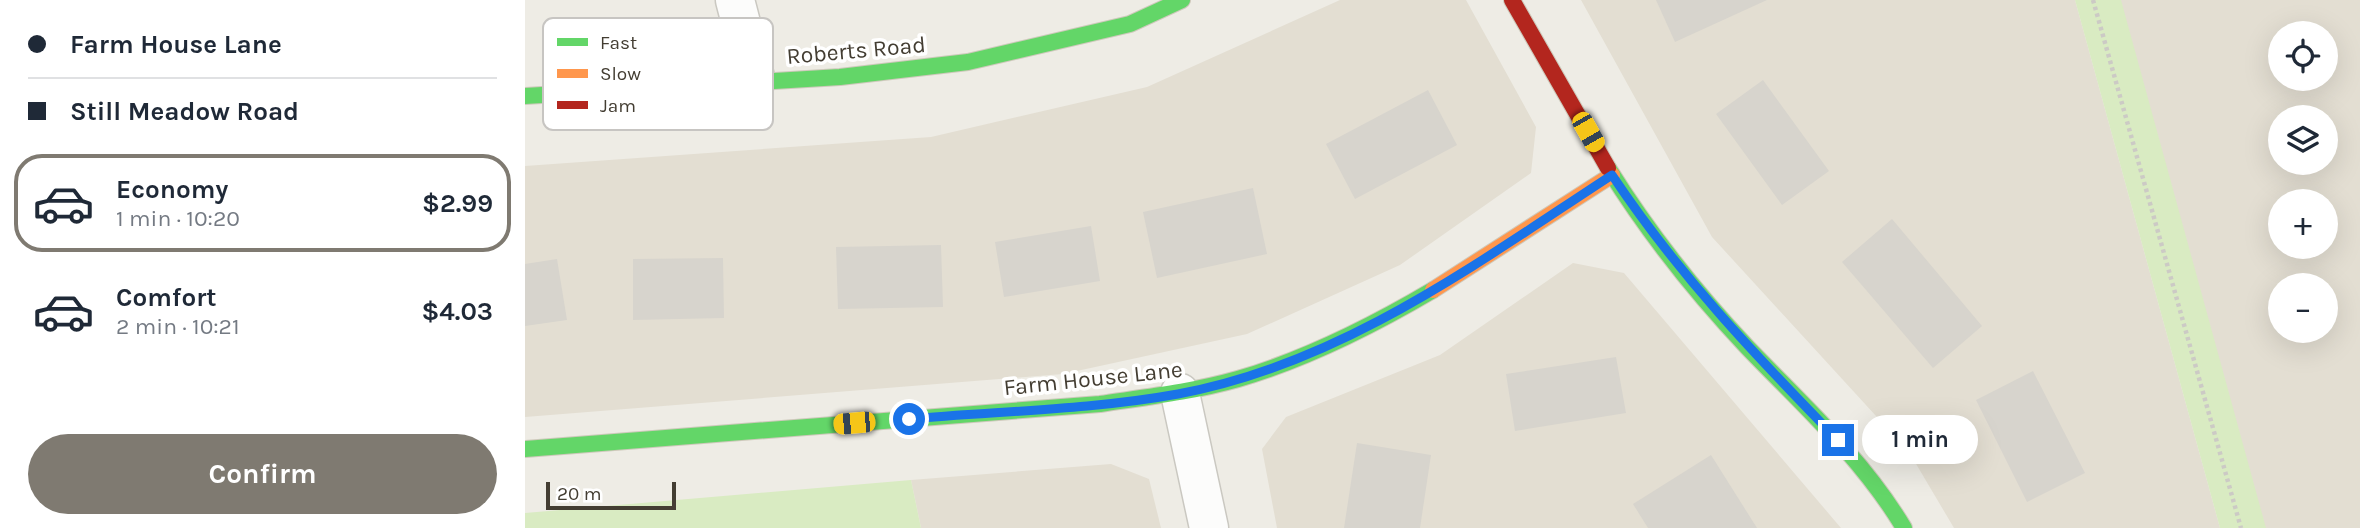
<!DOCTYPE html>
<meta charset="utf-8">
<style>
body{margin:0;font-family:Karla,sans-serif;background:#f6f6f7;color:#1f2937;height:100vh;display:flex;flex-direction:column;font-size:26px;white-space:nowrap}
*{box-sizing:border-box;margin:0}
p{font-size:23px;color:#747a83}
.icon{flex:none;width:38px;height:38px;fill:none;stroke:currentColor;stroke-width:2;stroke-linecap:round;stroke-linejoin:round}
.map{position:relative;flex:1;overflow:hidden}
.details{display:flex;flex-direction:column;background:#fff;width:525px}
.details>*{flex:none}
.hud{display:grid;align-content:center;height:154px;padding:0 28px;background:#fff}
.fabs{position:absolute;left:1743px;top:21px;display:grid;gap:14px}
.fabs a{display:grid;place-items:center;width:70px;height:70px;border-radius:50%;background:#fff;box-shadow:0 7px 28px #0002;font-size:35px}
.scale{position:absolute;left:21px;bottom:18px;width:130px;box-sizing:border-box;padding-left:7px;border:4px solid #433d32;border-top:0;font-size:19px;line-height:24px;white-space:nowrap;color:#433d32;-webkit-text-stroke:5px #fff;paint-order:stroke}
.end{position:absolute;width:32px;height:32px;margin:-16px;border:9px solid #1a73e8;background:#fff;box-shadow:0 0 0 4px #fff}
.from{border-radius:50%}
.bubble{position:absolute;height:49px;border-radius:24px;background:#fff;box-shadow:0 7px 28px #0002;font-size:23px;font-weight:700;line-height:49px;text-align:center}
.car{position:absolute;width:21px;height:42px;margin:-21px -10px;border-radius:9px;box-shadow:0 0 5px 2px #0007;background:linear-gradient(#f5c518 24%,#345 0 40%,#f5c518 0 76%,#345 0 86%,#f5c518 0)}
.hud b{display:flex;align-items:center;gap:24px;height:66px;font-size:26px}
.hud b+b{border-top:2px solid #e0e1e3}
.hud i{width:18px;height:18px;background:#1f2937}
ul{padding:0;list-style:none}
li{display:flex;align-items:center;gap:21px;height:98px;margin:0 14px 10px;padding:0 14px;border:4px solid transparent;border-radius:28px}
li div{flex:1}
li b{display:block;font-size:26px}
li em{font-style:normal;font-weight:700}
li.on{border-color:#7f7a71}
li>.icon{width:63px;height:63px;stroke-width:1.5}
.primary-button{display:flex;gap:14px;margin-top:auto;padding:14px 28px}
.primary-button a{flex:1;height:80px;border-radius:42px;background:#7f7a71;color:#fff;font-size:28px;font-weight:700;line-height:80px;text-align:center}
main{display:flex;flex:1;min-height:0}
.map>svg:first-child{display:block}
.residential{fill:#e3ded2;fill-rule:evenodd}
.green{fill:#d9ebc2}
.building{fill:#d7d4cd}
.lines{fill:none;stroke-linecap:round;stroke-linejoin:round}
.street-casing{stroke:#cac8c1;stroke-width:41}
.fast-casing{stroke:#cec9bb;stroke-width:18}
.slow-casing{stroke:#cec9bb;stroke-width:18}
.jam-casing{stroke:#cec9bb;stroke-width:18}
.path{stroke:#cccac5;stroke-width:4.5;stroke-dasharray:3.5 3.5;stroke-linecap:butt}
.street{stroke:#fcfcfb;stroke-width:38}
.fast{stroke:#63d668;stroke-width:16}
.slow{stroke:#ff974d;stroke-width:16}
.jam{stroke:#b3261e;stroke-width:16}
.route{stroke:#1a73e8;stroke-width:9}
.labels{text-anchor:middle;stroke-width:7;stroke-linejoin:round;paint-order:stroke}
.street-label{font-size:23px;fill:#433d32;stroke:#fff}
.key{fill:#fff;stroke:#c7c5c2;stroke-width:2}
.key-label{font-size:19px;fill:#433d32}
</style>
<main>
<section class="details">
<div class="hud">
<b><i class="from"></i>Farm House Lane</b>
<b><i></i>Still Meadow Road</b>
</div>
<ul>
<li class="on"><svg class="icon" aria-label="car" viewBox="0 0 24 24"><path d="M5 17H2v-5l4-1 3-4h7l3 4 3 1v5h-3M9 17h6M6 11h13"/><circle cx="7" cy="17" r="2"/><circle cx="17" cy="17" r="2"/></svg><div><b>Economy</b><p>1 min · 10:20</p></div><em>$2.99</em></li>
<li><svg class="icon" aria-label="car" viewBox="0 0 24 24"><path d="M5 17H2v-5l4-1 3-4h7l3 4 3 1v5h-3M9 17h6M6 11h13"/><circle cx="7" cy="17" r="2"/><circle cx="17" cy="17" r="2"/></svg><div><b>Comfort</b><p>2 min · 10:21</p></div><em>$4.03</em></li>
</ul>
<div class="primary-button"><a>Confirm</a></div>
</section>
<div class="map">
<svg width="1835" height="528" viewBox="0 0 1835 528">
<rect width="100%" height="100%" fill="#eeece5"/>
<!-- residential -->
<g class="residential">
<polygon points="815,0 941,0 1011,127 1006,173 875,265 722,334 538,374 0,417 0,166 406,137 622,87"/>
<polygon points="1056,0 1550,0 1695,528 1429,528 1384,452 1187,237"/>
<path d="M 1586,0 L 1835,0 L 1835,528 L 1736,528 ZM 1755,33 L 1801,33 L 1801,79 L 1755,79 ZM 1755,117 L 1801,117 L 1801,163 L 1755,163 ZM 1755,201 L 1801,201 L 1801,247 L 1755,247 ZM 1755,285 L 1801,285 L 1801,331 L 1755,331 Z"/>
<polygon points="1048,263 1099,273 1316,528 752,528 737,449 761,417 915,355"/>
<polygon points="586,464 624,479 636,528 396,528 386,480"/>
</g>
<!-- green -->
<g class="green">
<polygon points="1550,0 1596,0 1741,528 1695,528"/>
<polygon points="386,480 396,528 0,528 0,513"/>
</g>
<!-- building -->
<g class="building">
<polygon points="1131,0 1242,0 1150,42"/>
<polygon points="1238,80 1304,171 1257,205 1191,114"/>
<polygon points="903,90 932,145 830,199 801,144"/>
<polygon points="728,188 742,254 632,278 618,212"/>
<polygon points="1367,219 1457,326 1408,368 1317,262"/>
<polygon points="566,226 575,281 479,297 470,242"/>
<polygon points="416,245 418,307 313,309 311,247"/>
<polygon points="198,258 199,318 108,320 108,259"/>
<polygon points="32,259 42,320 0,326 0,264"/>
<polygon points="1091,357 1101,413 990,431 981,374"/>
<polygon points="1508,371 1560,473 1502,502 1451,400"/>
<polygon points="832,443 906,455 895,528 819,528"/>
<polygon points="1186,455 1232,528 1123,528 1108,504"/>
</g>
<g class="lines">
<defs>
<g id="street">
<polyline points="210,0 231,81"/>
<polyline points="655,393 684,528"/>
</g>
<g id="fast">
<polyline points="0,96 315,77 443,62 605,24 657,0"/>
<path d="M 1083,168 C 1123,232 1171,293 1223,348 C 1279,406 1337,458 1379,528"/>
<path d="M 0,449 L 575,404 C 622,397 667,392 713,379 C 782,359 847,326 908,290"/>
</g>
<polyline id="slow" points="908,290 1087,175"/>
<polyline id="jam" points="987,0 1083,168"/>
</defs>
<!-- street casing -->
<use href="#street" class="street-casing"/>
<!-- fast casing -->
<use href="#fast" class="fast-casing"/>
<!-- slow casing -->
<use href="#slow" class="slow-casing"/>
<!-- jam casing -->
<use href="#jam" class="jam-casing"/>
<!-- path -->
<polyline class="path" points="1568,0 1716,528"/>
<!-- street -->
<use href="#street" class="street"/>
<!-- fast -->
<use href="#fast" class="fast"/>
<!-- slow -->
<use href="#slow" class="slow"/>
<!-- jam -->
<use href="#jam" class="jam"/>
</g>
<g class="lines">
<!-- route -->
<path class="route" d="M 384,419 C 473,411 565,410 653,394 C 816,364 952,263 1087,175 C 1153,274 1230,355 1313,440"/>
</g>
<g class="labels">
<!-- street labels -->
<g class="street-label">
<text transform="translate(331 50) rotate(-5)" y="8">Roberts Road</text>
<text transform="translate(568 378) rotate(-6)" y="8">Farm House Lane</text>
</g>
</g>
<!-- legend -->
<rect x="18" y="18" width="230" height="112" rx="10" class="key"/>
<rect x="32" y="38" width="31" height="8" fill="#63d668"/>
<rect x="32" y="69" width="31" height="9" fill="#ff974d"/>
<rect x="32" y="101" width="31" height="8" fill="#b3261e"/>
<g class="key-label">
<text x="75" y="49">Fast</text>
<text x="75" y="80">Slow</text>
<text x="75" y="112">Jam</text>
</g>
</svg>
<div class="fabs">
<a><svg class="icon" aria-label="locate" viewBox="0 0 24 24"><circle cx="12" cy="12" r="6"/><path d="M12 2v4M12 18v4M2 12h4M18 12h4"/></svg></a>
<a><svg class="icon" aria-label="layers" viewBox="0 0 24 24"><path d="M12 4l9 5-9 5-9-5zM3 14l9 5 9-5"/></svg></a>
<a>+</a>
<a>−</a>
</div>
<div class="scale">20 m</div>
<i class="end from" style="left:384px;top:419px"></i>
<i class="end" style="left:1313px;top:440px"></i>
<div class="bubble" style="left:1337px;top:415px;width:116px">1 min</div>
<i class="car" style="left:1063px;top:132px;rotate:150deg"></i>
<i class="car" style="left:329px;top:423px;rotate:265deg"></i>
</div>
</main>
